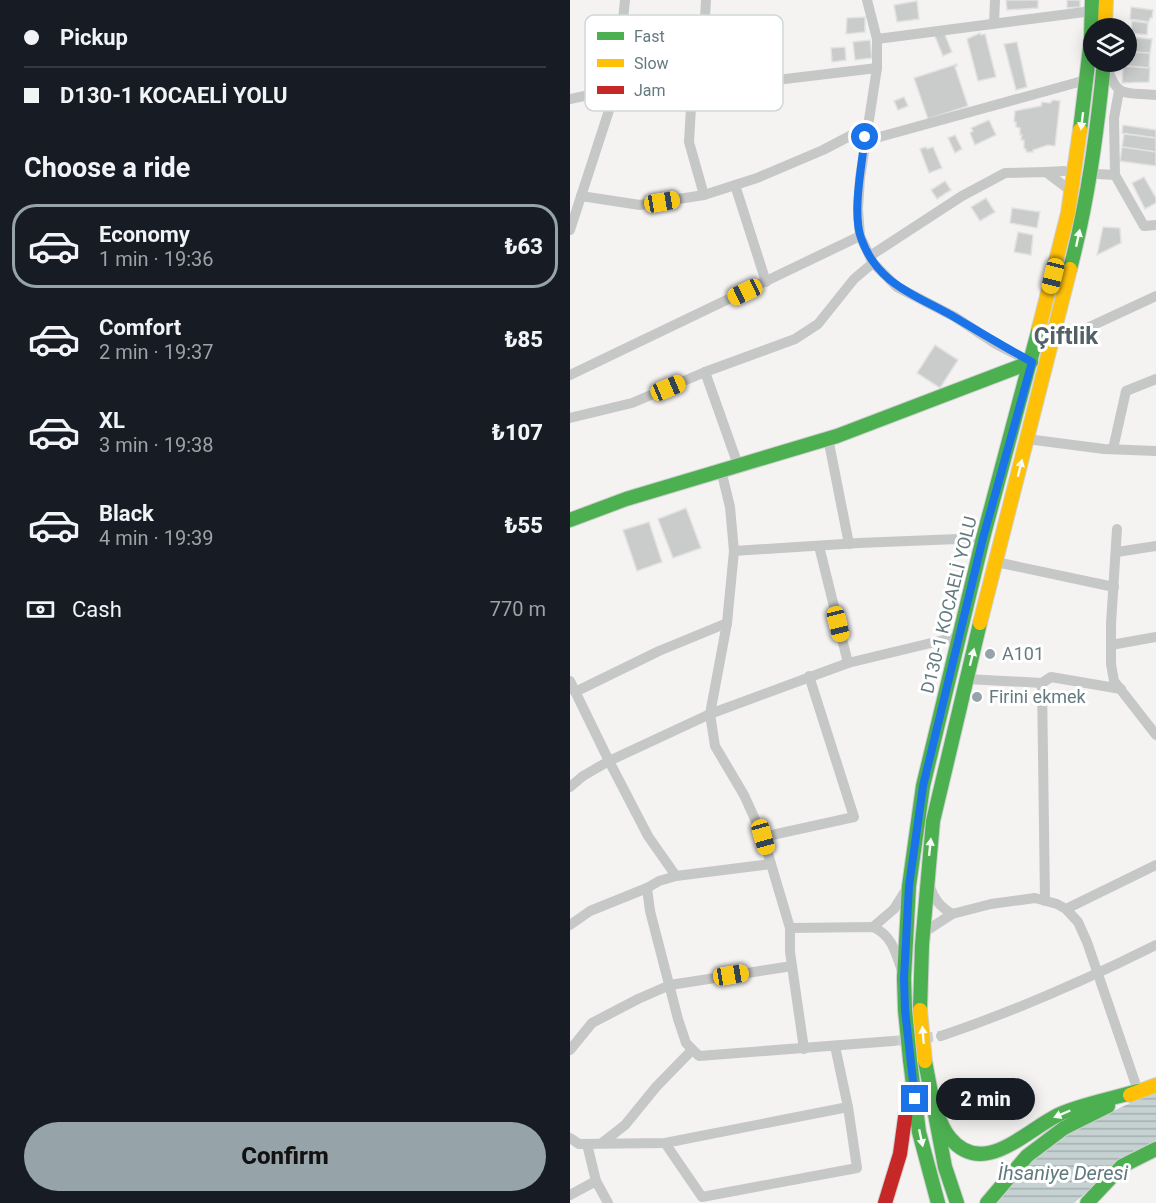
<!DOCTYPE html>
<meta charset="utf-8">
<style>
body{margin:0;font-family:Roboto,sans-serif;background:#20242c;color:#f1f3f6;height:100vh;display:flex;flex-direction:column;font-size:22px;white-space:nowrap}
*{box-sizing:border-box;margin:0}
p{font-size:20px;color:#9ea1a6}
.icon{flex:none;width:33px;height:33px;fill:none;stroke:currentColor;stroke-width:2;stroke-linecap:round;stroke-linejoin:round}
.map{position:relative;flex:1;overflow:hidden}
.panel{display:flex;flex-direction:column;background:#171b24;width:570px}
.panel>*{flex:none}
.banner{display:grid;align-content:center;height:132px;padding:0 24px;background:#171b24}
.controls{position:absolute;left:513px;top:18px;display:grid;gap:12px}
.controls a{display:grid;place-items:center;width:54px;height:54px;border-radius:50%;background:#171b24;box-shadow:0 3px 15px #0003;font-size:30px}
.end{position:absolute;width:27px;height:27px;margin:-14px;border:8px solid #1a73e8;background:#fff;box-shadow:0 0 0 3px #fff}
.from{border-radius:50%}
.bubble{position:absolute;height:42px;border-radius:21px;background:#171b24;box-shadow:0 3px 15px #0003;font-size:20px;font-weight:800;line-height:42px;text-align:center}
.car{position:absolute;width:18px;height:36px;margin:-18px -9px;border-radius:8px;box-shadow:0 0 4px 2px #0007;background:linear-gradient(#f5c518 24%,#345 0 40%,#f5c518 0 76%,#345 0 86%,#f5c518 0)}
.banner b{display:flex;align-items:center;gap:21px;height:57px;font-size:22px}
.banner b+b{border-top:2px solid #363941}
.banner i{width:15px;height:15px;background:#f1f3f6}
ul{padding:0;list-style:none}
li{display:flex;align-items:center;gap:18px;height:84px;margin:0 12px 9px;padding:0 12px;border:3px solid transparent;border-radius:24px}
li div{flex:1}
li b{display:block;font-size:22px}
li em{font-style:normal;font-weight:800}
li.active{border-color:#96a4a9}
li>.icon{width:54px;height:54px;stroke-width:1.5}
h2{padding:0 24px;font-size:27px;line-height:72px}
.pay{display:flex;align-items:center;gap:15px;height:66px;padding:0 24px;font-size:22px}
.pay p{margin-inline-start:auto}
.cta{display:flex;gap:12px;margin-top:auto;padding:12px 24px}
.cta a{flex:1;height:69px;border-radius:36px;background:#96a4a9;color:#111;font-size:24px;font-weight:800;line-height:69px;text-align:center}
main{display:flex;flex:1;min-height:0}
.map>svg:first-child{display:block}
.water{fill:url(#water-rules)}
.building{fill:#cacbcb;stroke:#e3e2e2;stroke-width:1.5}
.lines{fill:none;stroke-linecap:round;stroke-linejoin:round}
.street-tunnel{stroke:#c9cfd0;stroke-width:10;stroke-dasharray:10 5;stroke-linecap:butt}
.fast-casing{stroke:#cfd0d0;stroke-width:16}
.slow-casing{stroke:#cfd0d0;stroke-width:16}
.jam-casing{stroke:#cfd0d0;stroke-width:16}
.street{stroke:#c6c8c8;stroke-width:10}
.fast{stroke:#4caf50;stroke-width:14}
.slow{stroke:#ffc107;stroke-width:14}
.jam{stroke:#c62828;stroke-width:14}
.fast-bridge-casing{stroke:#cfd0d0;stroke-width:16;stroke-linecap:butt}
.slow-bridge-casing{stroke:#cfd0d0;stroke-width:16;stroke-linecap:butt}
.fast-bridge{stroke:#4caf50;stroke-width:14}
.slow-bridge{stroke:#ffc107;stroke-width:14}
.oneway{fill:#f6fbf6}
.route{stroke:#1a73e8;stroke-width:8}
.poi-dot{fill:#96a4a9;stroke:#fff;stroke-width:2}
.labels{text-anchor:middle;stroke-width:6;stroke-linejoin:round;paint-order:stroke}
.street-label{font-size:18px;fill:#647a81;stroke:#fff}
.poi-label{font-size:18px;fill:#647a81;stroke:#fff;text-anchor:start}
.water-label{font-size:20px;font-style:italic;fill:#607b7f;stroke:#fff}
.district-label{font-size:24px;font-weight:bold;fill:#526166;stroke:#fff}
.key{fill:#fff;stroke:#d0d7d9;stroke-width:1.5}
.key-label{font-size:16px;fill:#647a81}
</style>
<main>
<section class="panel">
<div class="banner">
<b><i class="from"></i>Pickup</b>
<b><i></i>D130-1 KOCAELİ YOLU</b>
</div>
<h2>Choose a ride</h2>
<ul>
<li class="active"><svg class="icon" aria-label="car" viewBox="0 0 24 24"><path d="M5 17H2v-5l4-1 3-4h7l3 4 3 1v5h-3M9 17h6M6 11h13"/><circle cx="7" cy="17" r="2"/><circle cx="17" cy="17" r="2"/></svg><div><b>Economy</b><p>1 min · 19:36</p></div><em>₺63</em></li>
<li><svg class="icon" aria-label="car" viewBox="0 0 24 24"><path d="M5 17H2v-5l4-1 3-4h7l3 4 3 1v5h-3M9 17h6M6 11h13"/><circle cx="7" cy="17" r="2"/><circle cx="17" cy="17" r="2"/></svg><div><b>Comfort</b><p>2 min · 19:37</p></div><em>₺85</em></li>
<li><svg class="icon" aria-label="car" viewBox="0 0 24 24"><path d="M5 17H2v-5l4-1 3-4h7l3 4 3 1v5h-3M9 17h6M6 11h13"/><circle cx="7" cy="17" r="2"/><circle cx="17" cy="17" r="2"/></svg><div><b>XL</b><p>3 min · 19:38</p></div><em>₺107</em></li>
<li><svg class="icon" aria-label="car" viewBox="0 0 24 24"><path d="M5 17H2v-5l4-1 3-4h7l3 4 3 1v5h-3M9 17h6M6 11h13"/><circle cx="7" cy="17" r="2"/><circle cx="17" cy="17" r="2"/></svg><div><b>Black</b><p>4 min · 19:39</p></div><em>₺55</em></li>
</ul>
<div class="pay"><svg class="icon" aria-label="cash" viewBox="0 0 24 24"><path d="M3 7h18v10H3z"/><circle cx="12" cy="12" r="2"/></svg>Cash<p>770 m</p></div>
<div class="cta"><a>Confirm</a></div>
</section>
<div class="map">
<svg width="586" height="1203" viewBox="0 0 586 1203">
<defs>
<pattern id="water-rules" width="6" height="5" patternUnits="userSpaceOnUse" patternTransform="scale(1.5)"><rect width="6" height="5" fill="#c6d1d2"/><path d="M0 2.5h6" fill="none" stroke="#a4afb0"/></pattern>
</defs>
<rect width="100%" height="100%" fill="#f4f3f2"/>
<!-- water -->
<polygon class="water" points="586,1093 586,1142 564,1151 504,1203 422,1203 463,1158 503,1130 575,1096"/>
<!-- building -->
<g class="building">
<polygon points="436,0 468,0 468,8 437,10"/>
<polygon points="497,0 510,0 510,7 497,8"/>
<polygon points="347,1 349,19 327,22 324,5"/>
<polygon points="561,7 583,10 582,18 580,18 579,22 560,19"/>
<polygon points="295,17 295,32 276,34 277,18"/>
<polygon points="562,21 578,23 577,35 561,33"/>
<polygon points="373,30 382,52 373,56 364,34"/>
<polygon points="410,33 411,35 415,34 426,77 408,81 397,39"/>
<polygon points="560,37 582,39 580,53 558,52"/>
<polygon points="300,40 302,58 285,60 283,42"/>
<polygon points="447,42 457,87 446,90 434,44"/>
<polygon points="275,47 276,60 262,62 261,48"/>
<polygon points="558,52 580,53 579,68 557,66"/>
<polygon points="387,64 387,66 385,67 398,106 358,119 344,78"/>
<polygon points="553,66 580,68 579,82 552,83"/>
<polygon points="334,97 338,106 328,110 324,101"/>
<polygon points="483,100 490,101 485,146 478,145 463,150 463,152 456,152 456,149 454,149 454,140 451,140 452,135 450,135 450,128 446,127 446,122 444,122 445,111 471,106 472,102 480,103"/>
<polygon points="419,120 426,135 405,145 400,133 403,131 401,128"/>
<polygon points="553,125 586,130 586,138 552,133"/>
<polygon points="554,134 586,138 586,152 552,147"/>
<polygon points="385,135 392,149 385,153 378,138"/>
<polygon points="356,147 357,149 363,147 372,168 359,173 350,149"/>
<polygon points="552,147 586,152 586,166 550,161"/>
<polygon points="574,177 586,198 586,203 575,209 562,183"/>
<polygon points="375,181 381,190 367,199 361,190"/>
<polygon points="416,198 425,212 410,221 401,207"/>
<polygon points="442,208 470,212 467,228 440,223"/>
<polygon points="533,227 550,228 551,243 527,255"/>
<polygon points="448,232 463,235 461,255 444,252"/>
<polygon points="365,345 388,360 370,388 347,373"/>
<polygon points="116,508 131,548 103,558 88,519"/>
<polygon points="79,522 92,562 67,571 53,530"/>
</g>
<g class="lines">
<!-- street-tunnel -->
<polyline class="street-tunnel" points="323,1041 371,1036"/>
<defs>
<g id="fast">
<polyline points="510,130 521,39 522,0"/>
<path d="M 500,269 C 518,201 527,132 534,62"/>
<polyline points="0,520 56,499 267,436 461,362"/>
<polyline points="335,1010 334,978 339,886 353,786 413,538 469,328"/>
<polyline points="350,1010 352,945 363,821 410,623"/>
<polyline points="340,1060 349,1132 368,1203"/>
<polyline points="355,1061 375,1167 387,1203"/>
<path d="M 362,1100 C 367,1112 371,1128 380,1138 C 413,1178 454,1132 488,1115 C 508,1105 545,1098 568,1091"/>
<polyline points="417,1203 457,1156 494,1128 538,1106"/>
<polyline points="517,1203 552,1166 586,1149"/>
</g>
<g id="slow">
<polyline points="535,28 536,0"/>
<polyline points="469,328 498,213 510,130"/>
<polyline points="410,623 500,269"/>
<polyline points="560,1095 586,1085"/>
</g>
<polyline id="jam" points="315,1203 330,1154 337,1103"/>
</defs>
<!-- fast casing -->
<use href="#fast" class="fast-casing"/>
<!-- slow casing -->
<use href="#slow" class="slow-casing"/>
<!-- jam casing -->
<use href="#jam" class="jam-casing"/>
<!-- street -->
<g class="street">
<polyline points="297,0 307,39 307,68 290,178 288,209 290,236 303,263 327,287 385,317 426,344 461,362"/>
<polyline points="424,23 425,0"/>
<polyline points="307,39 522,11"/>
<path d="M 537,66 C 546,99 556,92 586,95"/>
<polyline points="122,90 307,68"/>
<polyline points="549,91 544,118 545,175 574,226 586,225"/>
<polyline points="0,99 46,89"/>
<polyline points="295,141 516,80"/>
<polyline points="476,172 494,171"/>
<polyline points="528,174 545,175"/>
<polyline points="165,185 196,282"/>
<polyline points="134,195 119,142 122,90 134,35 136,0"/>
<polyline points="11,196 70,205 134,195 187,178 253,150 297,127"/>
<polyline points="0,230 46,89 55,0"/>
<polyline points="300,256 392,196 435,173 476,172 501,191"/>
<polyline points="483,338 515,329 586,296"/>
<polyline points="135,372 168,465"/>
<polyline points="0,375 290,236"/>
<polyline points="0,418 62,403 135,372 225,339 248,324 284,279 303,263"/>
<polyline points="258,438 279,544"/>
<polyline points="457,439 534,449 586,451"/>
<polyline points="543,449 556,391 586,379"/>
<polyline points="151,470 160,507 164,551 157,623 140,714 145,746 174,795 193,837 220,928 220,952 234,1049"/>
<polyline points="547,529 541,624 541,664 544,681 586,735"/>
<polyline points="249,546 278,663"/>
<polyline points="164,551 289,543 413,538"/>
<polyline points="547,552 586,546"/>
<polyline points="426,562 544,587"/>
<polyline points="541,645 586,637"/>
<polyline points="397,679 472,683"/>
<polyline points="0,681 39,761 78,836 106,876 201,864"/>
<polyline points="5,692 89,651 157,623"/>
<polyline points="0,787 13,776 39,761 140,714 278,663 390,636"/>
<polyline points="193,837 284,817 239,676"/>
<polyline points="106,876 89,881 77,888 80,911 108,1019 116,1043 129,1056 323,1041"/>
<path d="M 360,887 C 364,900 371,907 382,914"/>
<polyline points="475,901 472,683 481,677 551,689"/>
<polyline points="496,909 586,865"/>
<polyline points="0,925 20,911 77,888"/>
<polyline points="303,927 324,909 336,890"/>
<path d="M 220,928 L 303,927 C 321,935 325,950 331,968"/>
<polyline points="353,933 382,914 421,904 465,898 487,904 496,909 508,922 517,942 568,1091"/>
<path d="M 371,1036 C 445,1011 516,980 586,945"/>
<polyline points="0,1050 22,1023 68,999 100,985 222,966"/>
<polyline points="0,1138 9,1144 95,1143 278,1107"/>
<polyline points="32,1143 55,1125 86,1087 122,1050"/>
<polyline points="95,1143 132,1197 287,1168 278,1107 265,1046"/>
<polyline points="17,1144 26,1181 38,1203"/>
<polyline points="0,1195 26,1181"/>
</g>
<!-- fast -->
<use href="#fast" class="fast"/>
<!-- slow -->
<use href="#slow" class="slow"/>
<!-- jam -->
<use href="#jam" class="jam"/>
<defs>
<polyline id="fast-bridge" points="335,1010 340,1060"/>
<polyline id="slow-bridge" points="350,1010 355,1061"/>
</defs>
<!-- fast-bridge casing -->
<use href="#fast-bridge" class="fast-bridge-casing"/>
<!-- slow-bridge casing -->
<use href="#slow-bridge" class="slow-bridge-casing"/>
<!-- fast-bridge -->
<use href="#fast-bridge" class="fast-bridge"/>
<!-- slow-bridge -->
<use href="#slow-bridge" class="slow-bridge"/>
</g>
<!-- one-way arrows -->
<defs><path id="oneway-solid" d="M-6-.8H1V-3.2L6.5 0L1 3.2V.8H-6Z" transform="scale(1.5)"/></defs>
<g class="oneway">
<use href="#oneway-solid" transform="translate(512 121) rotate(97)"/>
<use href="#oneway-solid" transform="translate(508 238) rotate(-78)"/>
<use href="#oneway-solid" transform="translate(450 468) rotate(-76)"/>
<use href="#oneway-solid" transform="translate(402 657) rotate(-76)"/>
<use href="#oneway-solid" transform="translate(360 847) rotate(-84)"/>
<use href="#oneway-solid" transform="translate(353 1035) rotate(-95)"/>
<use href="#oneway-solid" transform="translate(492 1114) rotate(157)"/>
<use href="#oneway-solid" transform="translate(351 1138) rotate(78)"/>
</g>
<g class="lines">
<!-- route -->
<path class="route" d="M 295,137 C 292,164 282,213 291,238 C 308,286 347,295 386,318 C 411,333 436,348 462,362 L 413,538 L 353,786 L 339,886 L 334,978 L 335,1010 L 345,1099"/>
</g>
<!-- markers -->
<g class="poi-dot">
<circle cx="420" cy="654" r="6"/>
<circle cx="407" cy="697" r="6"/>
</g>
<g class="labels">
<!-- street labels -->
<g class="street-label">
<text transform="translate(379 605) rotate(-76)" y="6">D130-1 KOCAELİ YOLU</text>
</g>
<!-- poi labels -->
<g class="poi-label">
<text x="432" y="660">A101</text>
<text x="419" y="703">Firini ekmek</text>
</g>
<!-- water labels -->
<g class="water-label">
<text x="493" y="1180">İhsaniye Deresi</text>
</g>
<!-- district labels -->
<g class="district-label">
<text x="496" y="344">Çiftlik</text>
</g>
</g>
<!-- legend -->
<rect x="15" y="15" width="198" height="96" rx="9" class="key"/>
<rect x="27" y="32" width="27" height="8" fill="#4caf50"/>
<rect x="27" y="59" width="27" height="8" fill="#ffc107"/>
<rect x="27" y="86" width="27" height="8" fill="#c62828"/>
<g class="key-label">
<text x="64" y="42">Fast</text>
<text x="64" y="69">Slow</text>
<text x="64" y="96">Jam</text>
</g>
</svg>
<div class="controls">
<a><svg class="icon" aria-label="layers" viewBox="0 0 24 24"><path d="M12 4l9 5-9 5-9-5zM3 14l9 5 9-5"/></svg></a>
</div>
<i class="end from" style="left:295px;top:137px"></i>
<i class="end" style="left:345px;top:1099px"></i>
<div class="bubble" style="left:366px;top:1078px;width:99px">2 min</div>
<i class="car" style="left:92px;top:202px;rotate:80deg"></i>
<i class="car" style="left:483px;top:276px;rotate:194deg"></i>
<i class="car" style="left:175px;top:292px;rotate:245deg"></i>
<i class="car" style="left:98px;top:388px;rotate:67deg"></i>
<i class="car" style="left:268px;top:624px;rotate:166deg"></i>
<i class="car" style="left:193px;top:837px;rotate:164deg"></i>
<i class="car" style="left:161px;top:975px;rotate:81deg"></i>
</div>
</main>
